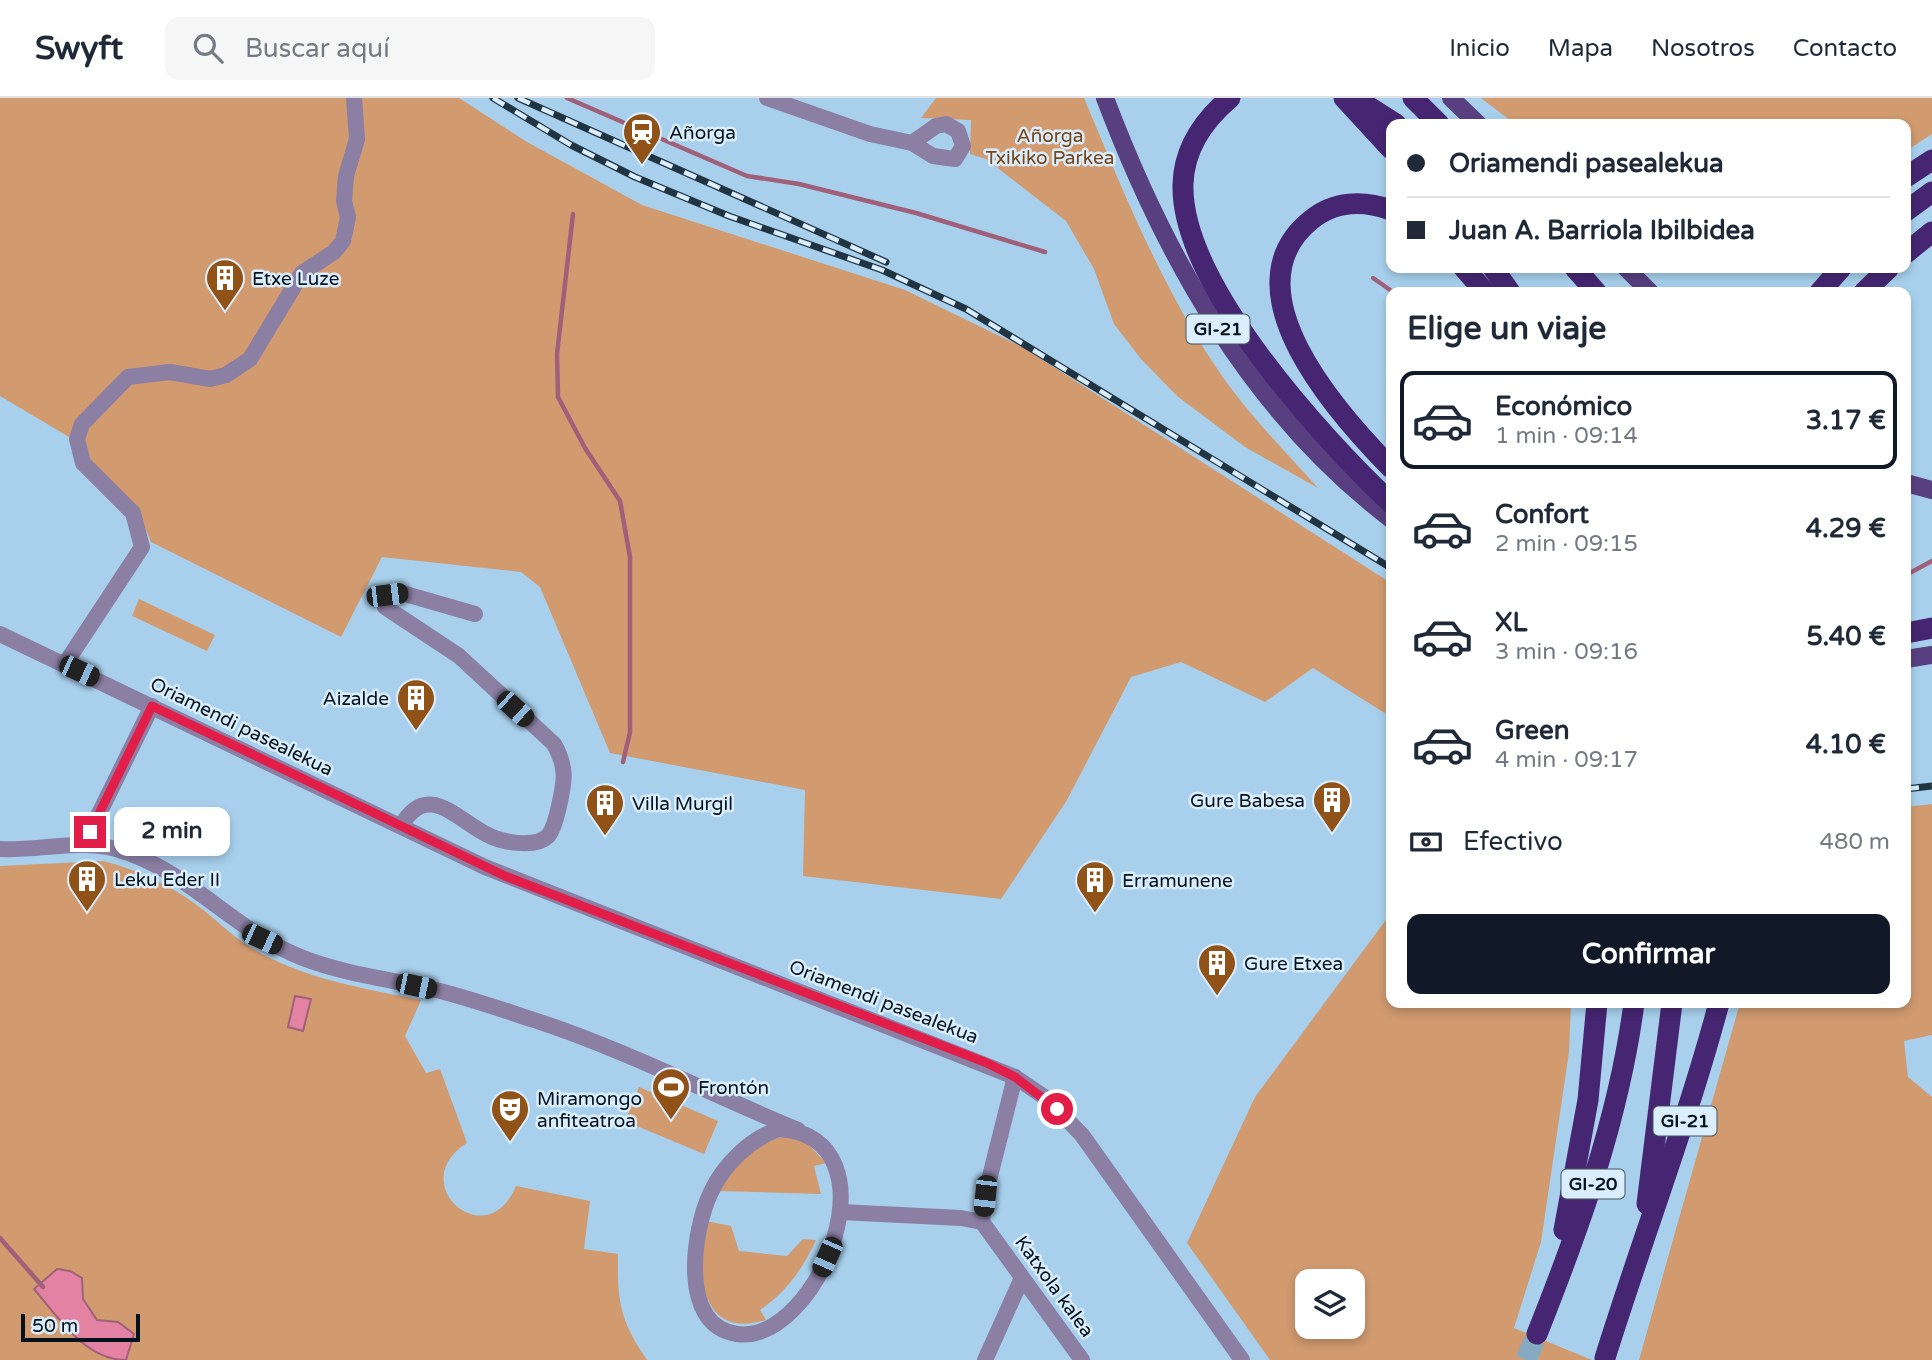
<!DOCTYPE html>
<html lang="es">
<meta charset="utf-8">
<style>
body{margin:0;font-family:"Varela Round",sans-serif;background:#f6f6f7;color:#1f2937;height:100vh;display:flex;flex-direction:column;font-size:26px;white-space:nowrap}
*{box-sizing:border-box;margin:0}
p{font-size:23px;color:#747a83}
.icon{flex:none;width:38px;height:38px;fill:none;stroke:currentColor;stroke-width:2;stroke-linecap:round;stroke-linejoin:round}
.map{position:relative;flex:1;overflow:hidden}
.drawer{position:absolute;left:1386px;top:189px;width:525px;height:721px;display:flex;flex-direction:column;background:#fff;border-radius:14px;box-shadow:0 4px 10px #0003}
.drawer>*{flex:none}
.top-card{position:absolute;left:1386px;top:21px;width:525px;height:154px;border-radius:14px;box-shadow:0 4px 10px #0003;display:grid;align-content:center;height:154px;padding:0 21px;background:#fff}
.controls{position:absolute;left:1295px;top:1171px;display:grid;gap:14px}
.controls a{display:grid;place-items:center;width:70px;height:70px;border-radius:14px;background:#fff;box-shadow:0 4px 10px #0003;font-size:35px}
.scale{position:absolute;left:21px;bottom:18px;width:119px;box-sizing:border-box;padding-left:7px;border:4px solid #04121c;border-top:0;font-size:19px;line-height:24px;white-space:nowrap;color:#04121c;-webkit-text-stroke:5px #daeefd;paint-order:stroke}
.end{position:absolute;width:32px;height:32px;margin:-16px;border:9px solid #e11d48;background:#fff;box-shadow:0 0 0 4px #fff}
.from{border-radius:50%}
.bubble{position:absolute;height:49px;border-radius:14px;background:#fff;box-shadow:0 4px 10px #0003;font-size:23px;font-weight:700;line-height:49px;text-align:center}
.car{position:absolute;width:21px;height:42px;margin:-21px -10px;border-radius:9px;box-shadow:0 0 5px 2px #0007;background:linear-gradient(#222 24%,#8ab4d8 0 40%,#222 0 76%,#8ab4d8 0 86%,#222 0)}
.top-card b{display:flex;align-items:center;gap:24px;height:66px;font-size:26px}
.top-card b+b{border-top:2px solid #e0e1e3}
.top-card i{width:18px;height:18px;background:#1f2937}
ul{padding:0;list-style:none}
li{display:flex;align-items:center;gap:21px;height:98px;margin:0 14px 10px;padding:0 7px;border:4px solid transparent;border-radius:14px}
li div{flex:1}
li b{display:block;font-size:26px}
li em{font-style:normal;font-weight:700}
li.selected{border-color:#111827}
li>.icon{width:63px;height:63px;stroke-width:1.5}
h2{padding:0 21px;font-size:32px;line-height:84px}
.pay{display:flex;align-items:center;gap:18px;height:77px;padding:0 21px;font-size:26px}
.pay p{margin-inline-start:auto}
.action{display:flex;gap:14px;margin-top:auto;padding:14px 21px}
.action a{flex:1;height:80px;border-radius:14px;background:#111827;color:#fff;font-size:28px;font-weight:700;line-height:80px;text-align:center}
header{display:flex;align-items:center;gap:42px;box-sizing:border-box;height:98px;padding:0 35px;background:#fff;border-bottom:2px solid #e0e1e3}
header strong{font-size:33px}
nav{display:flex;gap:38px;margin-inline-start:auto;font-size:24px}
.search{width:490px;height:63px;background:#f6f6f7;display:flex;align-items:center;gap:18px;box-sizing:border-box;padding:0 24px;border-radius:14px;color:#747a83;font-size:26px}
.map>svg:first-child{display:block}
.green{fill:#d19a6f;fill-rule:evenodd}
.water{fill:#e382a2;stroke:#a0607a;stroke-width:2}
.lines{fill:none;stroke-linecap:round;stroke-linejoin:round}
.stream{stroke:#a0607a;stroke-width:4.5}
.highway-tunnel{stroke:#87aac3;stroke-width:21;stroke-dasharray:21 10;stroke-linecap:butt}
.minor{stroke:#8b7fa4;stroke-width:16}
.major{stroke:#583f80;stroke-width:18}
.highway{stroke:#462672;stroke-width:21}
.rail-casing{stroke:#213442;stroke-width:7}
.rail{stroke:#daeefd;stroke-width:4.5;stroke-dasharray:13;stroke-linecap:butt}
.route{stroke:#e11d48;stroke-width:9}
.labels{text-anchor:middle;stroke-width:5;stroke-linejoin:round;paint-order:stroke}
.shield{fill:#daeefd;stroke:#445460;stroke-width:2}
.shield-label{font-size:18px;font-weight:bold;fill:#04121c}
.poi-label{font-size:19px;fill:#04121c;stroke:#daeefd;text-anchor:start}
.park-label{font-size:19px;fill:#784514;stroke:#daeefd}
.street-label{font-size:19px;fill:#04121c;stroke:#daeefd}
</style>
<header>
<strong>Swyft</strong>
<div class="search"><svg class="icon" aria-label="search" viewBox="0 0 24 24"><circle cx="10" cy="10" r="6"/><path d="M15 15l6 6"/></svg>Buscar aquí</div>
<nav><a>Inicio</a><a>Mapa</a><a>Nosotros</a><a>Contacto</a></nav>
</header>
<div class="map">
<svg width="1932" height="1262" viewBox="0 0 1932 1262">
<rect width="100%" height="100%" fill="#a8d0ed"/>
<!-- green -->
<g class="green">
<polygon points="0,0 459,0 527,44 642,107 905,192 1024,250 1391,485 1391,619 1313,570 1265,604 1181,564 1131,579 1067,702 1001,801 803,778 805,692 610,655 540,489 521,474 382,459 341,539 151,444 137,410 69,339 0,298"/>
<path d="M 936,0 L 1084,0 C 1123,93 1161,188 1218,272 C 1247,315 1284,352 1318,390 L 1245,349 L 1177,298 L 1141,261 L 1114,226 L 1094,171 L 1066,123 L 986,61 L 970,56 L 971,22 L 921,20 Z"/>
<polygon points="1481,0 1932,0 1932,36 1906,53 1906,26 1515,26"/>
<polygon points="139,501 215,537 207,553 132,518"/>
<polygon points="1932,706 1932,937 1904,943 1908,979 1932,999 1932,1262 1639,1262 1740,905 1906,905 1906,709"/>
<path d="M 103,763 C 138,772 169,786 198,808 C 214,820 228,834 244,845 C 296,880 361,890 421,902 L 405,938 L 426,975 L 440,971 L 467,1045 C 403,1085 487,1159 516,1088 L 590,1103 L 584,1151 L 618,1156 C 617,1204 620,1222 647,1262 L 0,1262 L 0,768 Z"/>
<path d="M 1391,815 L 1391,905 L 1571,905 L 1569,954 L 1541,1144 L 1514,1230 L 1592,1262 L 1270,1262 L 1187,1145 L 1255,999 ZM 1307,1183 L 1353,1183 L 1353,1228 L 1307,1228 Z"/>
<polygon points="639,989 718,1023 704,1056 625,1023"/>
<path d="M 790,1037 L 805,1043 L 826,1065 L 814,1068 L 821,1096 L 719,1093 C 735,1065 757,1043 790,1037 Z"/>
<path d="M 706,1123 L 731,1128 L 739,1153 L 787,1158 L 803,1141 L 816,1142 C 802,1172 787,1193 760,1212 L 766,1222 C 697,1243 696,1169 706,1123 Z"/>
</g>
<!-- water -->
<g class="water">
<polygon points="295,898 311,901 303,933 288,929"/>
<path d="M 57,1171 L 70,1173 L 82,1180 L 83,1201 L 97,1222 L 118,1224 L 134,1236 L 126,1262 C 85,1262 59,1220 34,1191 Z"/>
</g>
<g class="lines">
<!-- stream -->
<g class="stream">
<polyline points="567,0 747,78 799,86 916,115 1045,154"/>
<polyline points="573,116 557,256 558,299 585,350 620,403 630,459 630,634 623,664"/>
<polyline points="1373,180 1393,194"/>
<polyline points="1906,477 1932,463"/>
<polyline points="0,1140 43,1189"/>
</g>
<!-- highway-tunnel -->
<polyline class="highway-tunnel" points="1526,1262 1537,1236"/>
<!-- minor -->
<g class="minor">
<polyline points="767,0 870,36 912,45 933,58 955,61 963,48 958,33 946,26 936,28 912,45"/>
<polyline points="0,536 485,769 1015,979 1046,1000 1082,1037 1242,1262"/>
<polyline points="65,566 142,449 133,415 83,365 77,341 82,326 128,279 170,274 210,281 226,277 250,261 302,175 334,154 343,143 348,119 344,103 346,78 357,41 354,0"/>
<path d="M 401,728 C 427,683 455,720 486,736 C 500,744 535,751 548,738 C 554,731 557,717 559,708 C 565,682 567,669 554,646 L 459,558 L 385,509 L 387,497 L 402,495 L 475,516"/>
<polyline points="88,746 90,734 152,608"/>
<path d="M 0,751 C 38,753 79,741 116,751 C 188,771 233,833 303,860 C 344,876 389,881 432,891 C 466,899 500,911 534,922 C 623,951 711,996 798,1032"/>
<polyline points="1015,979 985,1098 982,1124 1082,1262"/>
<path d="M 779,1031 C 900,1038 819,1247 737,1236 C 678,1228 693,1131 711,1094 C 724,1066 750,1041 779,1031 Z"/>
<polyline points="841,1114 961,1120 982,1124"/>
<polyline points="985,1262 1022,1180"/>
</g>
<!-- major -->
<g class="major">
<path d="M 1105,0 C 1166,161 1252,315 1391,421"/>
<polyline points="1451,0 1478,26"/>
<polyline points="1626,170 1650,194"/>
<polyline points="1906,385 1932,392"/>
<polyline points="1906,561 1932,557"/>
</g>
<!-- highway -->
<g class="highway">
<path d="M 1230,0 C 1204,22 1184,51 1183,86 C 1180,185 1322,340 1391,405"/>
<polyline points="1344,0 1391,51"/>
<polyline points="1355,0 1396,26"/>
<polyline points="1413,0 1439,26"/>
<polyline points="1906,79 1932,62"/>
<path d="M 1391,112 C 1363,102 1334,103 1311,122 C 1225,191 1339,317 1391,370"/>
<polyline points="1906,113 1932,94"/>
<polyline points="1906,155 1932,134"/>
<polyline points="1464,170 1485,194"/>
<polyline points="1493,170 1510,194"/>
<polyline points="1575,170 1596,194"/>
<polyline points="1820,194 1841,170"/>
<polyline points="1864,194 1889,170"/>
<polyline points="1906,535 1932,530"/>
<polyline points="1647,1106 1672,905"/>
<polyline points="1564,1132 1588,1002 1597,905"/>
<path d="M 1537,1236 C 1580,1128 1619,1020 1634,905"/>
<path d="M 1605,1260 C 1642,1141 1687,1025 1719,905"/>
</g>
<defs>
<g id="rail">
<polyline points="493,0 571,47 635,79 729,118 882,172 966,211 1391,470"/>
<polyline points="518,0 886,164"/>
<polyline points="1906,691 1932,688"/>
</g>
</defs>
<!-- rail casing -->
<use href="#rail" class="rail-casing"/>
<!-- rail -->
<use href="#rail" class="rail"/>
</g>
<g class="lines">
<!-- route -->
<polyline class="route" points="90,734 152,608 505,778 987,965 1015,979 1057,1011"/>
</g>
<!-- icons -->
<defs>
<symbol id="station-pin" viewBox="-11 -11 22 30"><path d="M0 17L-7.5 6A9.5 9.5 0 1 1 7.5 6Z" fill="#905216" stroke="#daeefd"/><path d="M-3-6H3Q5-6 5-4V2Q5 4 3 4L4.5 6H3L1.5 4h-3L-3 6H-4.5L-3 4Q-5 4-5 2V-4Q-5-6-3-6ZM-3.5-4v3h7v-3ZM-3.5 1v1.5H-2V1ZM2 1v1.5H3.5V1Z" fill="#fff"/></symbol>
<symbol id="building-pin" viewBox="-11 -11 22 30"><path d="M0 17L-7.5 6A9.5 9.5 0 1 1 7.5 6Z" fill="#905216" stroke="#daeefd"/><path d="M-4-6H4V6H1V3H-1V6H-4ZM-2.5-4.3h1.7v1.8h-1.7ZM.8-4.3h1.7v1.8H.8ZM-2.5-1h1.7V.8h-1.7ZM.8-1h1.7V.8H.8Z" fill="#fff"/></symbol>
<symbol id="stadium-pin" viewBox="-11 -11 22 30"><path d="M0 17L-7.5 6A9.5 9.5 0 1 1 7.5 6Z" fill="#905216" stroke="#daeefd"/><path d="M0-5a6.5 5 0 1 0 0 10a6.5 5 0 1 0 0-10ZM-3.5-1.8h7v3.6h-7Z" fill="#fff"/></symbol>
<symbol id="theatre-pin" viewBox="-11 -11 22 30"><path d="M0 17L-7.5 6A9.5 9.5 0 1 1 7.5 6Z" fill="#905216" stroke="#daeefd"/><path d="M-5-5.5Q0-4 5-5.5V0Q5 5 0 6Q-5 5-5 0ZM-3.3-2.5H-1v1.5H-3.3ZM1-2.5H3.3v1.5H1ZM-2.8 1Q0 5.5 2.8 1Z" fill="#fff"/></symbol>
</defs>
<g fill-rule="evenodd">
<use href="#station-pin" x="620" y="12" width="44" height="60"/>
<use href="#building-pin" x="203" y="158" width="44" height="60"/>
<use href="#building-pin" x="394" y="578" width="44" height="60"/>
<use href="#building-pin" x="1310" y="680" width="44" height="60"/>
<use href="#building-pin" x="583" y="683" width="44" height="60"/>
<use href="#building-pin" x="65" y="759" width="44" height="60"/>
<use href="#building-pin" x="1073" y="760" width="44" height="60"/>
<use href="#building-pin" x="1195" y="843" width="44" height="60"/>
<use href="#stadium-pin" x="649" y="967" width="44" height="60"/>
<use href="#theatre-pin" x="488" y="989" width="44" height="60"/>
</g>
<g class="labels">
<!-- shield labels -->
<g class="shield">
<rect x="1186.5" y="216.5" width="63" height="29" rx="5"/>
<rect x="1653.5" y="1008.5" width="63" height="29" rx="5"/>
<rect x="1561.5" y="1071.5" width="63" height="29" rx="5"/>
</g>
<g class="shield-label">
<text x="1218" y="237">GI-21</text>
<text x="1685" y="1029">GI-21</text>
<text x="1593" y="1092">GI-20</text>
</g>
<!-- poi labels -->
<g class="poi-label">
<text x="669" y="41">Añorga</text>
<text x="252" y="187">Etxe Luze</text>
<text x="389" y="607" text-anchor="end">Aizalde</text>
<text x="1305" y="709" text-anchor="end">Gure Babesa</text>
<text x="632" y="712">Villa Murgil</text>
<text x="114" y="788">Leku Eder II</text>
<text x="1122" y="789">Erramunene</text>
<text x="1244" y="872">Gure Etxea</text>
<text x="698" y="996">Frontón</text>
<text x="537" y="1007">Miramongo<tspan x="537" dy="22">anfiteatroa</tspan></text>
</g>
<!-- park labels -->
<g class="park-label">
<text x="1050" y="44">Añorga<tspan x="1050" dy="22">Txikiko Parkea</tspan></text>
</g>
<!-- street labels -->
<g class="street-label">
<text transform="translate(242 628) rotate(26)" y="7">Oriamendi pasealekua</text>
<text transform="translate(884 903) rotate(21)" y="7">Oriamendi pasealekua</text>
<text transform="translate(1055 1188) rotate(54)" y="7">Katxola kalea</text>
</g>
</g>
</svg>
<div class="controls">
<a><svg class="icon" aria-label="layers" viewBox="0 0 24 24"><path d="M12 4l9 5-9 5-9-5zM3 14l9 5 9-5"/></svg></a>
</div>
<div class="scale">50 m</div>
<i class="end from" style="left:1057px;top:1011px"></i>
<i class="end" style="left:90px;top:734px"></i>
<div class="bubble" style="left:114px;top:709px;width:116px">2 min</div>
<i class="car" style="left:387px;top:497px;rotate:83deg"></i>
<i class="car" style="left:79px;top:573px;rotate:115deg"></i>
<i class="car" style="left:515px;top:611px;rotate:132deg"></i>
<i class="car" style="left:262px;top:841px;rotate:115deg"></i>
<i class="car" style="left:416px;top:888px;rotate:102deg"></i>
<i class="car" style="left:985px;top:1098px;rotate:186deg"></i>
<i class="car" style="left:827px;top:1159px;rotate:204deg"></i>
<div class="top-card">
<b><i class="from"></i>Oriamendi pasealekua</b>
<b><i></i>Juan A. Barriola Ibilbidea</b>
</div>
<section class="drawer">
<h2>Elige un viaje</h2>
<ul>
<li class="selected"><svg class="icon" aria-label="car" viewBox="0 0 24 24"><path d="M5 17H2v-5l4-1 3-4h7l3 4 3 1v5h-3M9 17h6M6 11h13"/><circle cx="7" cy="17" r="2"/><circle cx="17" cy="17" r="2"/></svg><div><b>Económico</b><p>1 min · 09:14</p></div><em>3.17 €</em></li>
<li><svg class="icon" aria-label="car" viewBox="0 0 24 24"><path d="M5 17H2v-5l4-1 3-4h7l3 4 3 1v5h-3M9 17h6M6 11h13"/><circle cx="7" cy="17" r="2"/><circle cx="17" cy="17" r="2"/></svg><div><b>Confort</b><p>2 min · 09:15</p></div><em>4.29 €</em></li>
<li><svg class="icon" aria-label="car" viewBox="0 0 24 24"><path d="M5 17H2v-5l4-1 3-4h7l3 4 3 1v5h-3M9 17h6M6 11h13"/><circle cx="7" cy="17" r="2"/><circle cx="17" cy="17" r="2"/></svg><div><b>XL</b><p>3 min · 09:16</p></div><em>5.40 €</em></li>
<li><svg class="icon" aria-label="car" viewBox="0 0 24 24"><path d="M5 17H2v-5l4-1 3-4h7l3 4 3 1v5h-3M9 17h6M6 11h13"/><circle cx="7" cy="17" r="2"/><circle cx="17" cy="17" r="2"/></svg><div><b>Green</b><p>4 min · 09:17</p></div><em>4.10 €</em></li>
</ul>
<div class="pay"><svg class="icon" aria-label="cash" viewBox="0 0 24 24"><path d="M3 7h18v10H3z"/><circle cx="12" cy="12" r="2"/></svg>Efectivo<p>480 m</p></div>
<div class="action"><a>Confirmar</a></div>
</section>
</div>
